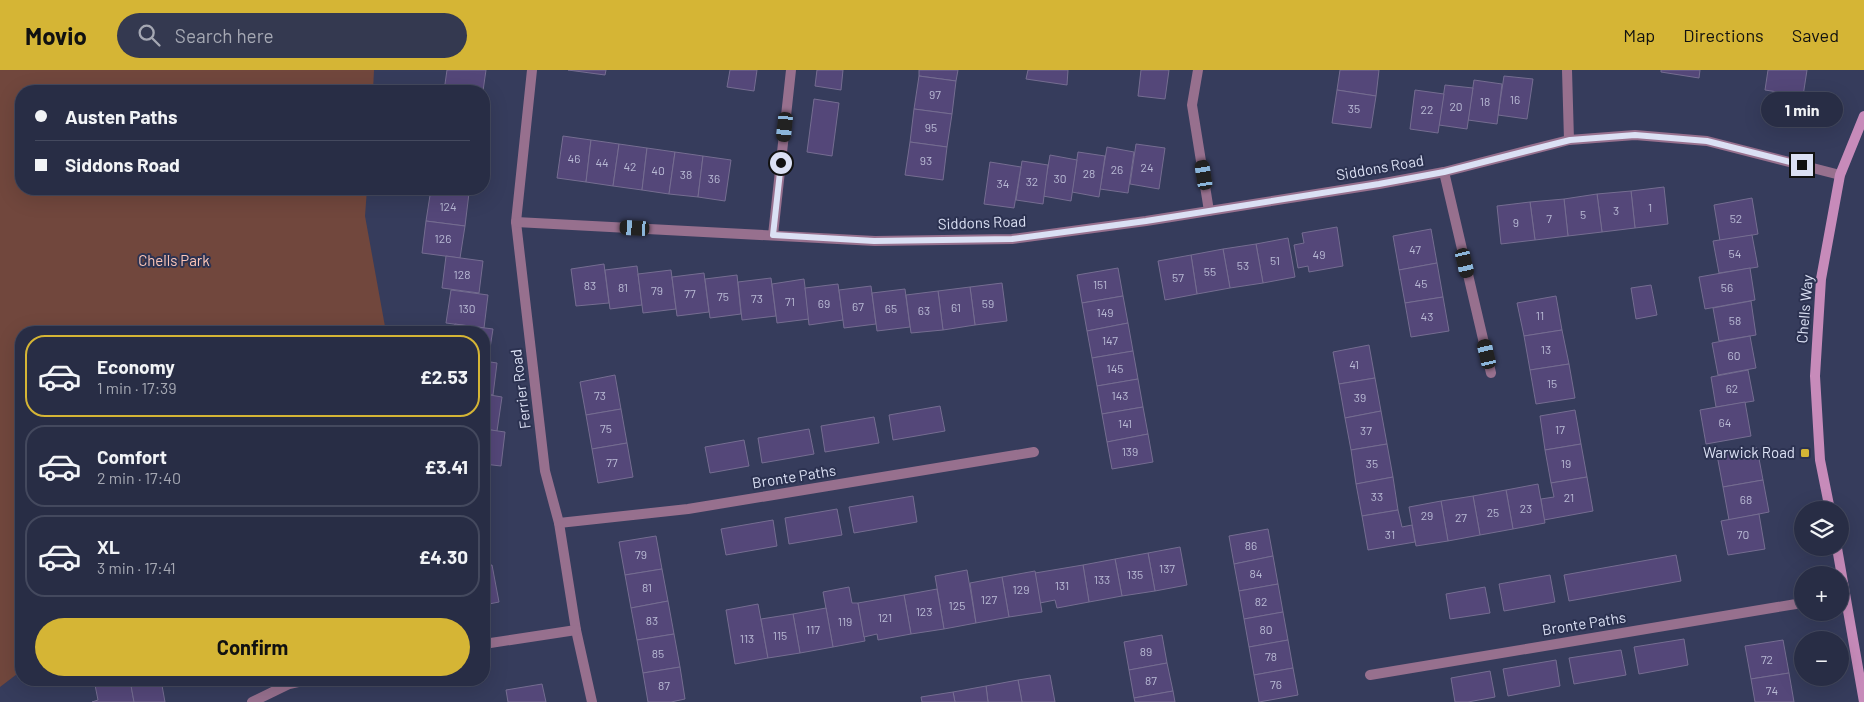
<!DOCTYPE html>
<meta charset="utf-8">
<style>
body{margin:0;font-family:Barlow,sans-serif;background:#343950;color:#f1f3f6;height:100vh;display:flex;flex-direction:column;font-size:19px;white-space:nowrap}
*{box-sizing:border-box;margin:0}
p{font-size:16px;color:#a5a8b3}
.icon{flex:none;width:28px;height:28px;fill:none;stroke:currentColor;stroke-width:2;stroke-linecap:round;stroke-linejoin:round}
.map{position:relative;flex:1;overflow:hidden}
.sheet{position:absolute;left:15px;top:256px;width:475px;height:360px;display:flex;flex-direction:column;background:#282d45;border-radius:20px;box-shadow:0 5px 20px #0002,0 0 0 1px #44495e}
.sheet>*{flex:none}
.top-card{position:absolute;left:15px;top:15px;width:475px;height:110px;border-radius:20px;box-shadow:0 5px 20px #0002,0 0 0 1px #44495e;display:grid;align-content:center;height:110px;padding:0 20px;background:#282d45}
.buttons{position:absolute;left:1794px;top:431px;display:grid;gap:10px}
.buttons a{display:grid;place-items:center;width:55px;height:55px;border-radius:50%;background:#282d45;box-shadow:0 5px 20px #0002,0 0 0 1px #44495e;font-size:25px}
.end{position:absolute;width:22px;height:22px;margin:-11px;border:6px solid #dbe0f4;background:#111;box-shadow:0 0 0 2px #111}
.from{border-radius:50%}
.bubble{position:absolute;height:35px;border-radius:18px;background:#282d45;box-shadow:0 5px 20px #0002,0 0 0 1px #44495e;font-size:16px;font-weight:700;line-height:35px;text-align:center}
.car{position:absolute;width:15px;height:30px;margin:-15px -8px;border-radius:6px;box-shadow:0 0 4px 1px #0007;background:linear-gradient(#222 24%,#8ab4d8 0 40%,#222 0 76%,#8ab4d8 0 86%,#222 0)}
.top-card b{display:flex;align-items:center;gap:18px;height:48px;font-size:19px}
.top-card b+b{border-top:1px solid #44495e}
.top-card i{width:12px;height:12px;background:#f1f3f6}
ul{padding:9px 0 0;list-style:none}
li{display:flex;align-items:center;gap:15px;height:82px;margin:0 10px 8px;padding:0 10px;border:2px solid #44495e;border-radius:20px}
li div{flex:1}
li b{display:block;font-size:19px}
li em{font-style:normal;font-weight:700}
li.current{border-color:#d5b535}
li>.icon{width:45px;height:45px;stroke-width:1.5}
.action{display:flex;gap:10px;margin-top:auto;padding:10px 20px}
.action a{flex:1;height:58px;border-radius:30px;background:#d5b535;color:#111;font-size:20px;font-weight:700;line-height:58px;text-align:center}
header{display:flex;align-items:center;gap:30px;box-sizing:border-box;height:70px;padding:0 25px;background:#d5b535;color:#111}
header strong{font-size:24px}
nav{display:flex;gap:28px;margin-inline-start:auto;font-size:18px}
.search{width:350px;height:45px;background:#343950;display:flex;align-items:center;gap:12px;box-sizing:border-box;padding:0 18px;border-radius:28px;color:#a5a8b3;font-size:19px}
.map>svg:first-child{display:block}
.green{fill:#71473d}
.building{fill:#544779;stroke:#756d91}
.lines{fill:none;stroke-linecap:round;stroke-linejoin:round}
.street{stroke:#97708e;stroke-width:10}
.secondary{stroke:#c78bba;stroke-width:10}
.route{stroke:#dbe0f4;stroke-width:6}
.poi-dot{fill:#d5b535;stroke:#2c3251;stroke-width:2}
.labels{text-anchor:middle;stroke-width:4;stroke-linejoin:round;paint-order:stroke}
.number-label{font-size:12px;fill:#b9bad5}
.street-label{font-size:15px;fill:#dbe0f4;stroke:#2c3251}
.park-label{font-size:15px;fill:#fec7b8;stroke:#2c3251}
.poi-label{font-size:15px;fill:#dbe0f4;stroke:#2c3251;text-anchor:end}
</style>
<header>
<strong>Movio</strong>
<div class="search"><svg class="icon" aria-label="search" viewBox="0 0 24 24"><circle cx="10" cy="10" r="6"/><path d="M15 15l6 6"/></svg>Search here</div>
<nav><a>Map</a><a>Directions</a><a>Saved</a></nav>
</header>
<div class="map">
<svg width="1864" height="632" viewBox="0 0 1864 632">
<rect width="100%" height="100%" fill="#363c5c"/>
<!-- green -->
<polygon class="green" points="0,0 374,0 373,21 21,21 21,119 367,119 365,146 386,262 21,262 21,601 0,617"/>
<!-- building -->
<g class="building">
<polygon points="447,0 486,0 483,21 444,21"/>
<polygon points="568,0 606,0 605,5"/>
<polygon points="730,0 757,0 754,21 727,17"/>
<polygon points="817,0 843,0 841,20 815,16"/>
<polygon points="919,0 958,0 956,11 919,6"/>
<polygon points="1028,0 1068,0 1067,15 1026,9"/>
<polygon points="1141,0 1169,0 1165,29 1138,26"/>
<polygon points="1340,0 1379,0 1376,26 1337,20"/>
<polygon points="1661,0 1700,0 1699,8 1661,2"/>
<polygon points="1768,0 1807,0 1803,26 1765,20"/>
<polygon points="919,6 956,11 952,44 914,39"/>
<polygon points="1504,6 1533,9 1527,49 1498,45"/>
<polygon points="1474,10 1502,14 1497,54 1468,50"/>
<polygon points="1445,15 1473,18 1467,59 1439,55"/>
<polygon points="1337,20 1376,26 1371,58 1332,53"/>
<polygon points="1415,20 1444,24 1438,63 1410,59"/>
<polygon points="814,29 839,33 832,86 807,82"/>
<polygon points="914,39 952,44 947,77 910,72"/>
<polygon points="563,66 591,70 586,112 557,108"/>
<polygon points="591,70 619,74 613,116 586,112"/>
<polygon points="910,72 947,77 943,110 905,105"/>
<polygon points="619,74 647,78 642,120 613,116"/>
<polygon points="1136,74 1165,78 1159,119 1130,114"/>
<polygon points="1107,77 1134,82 1128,123 1100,119"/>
<polygon points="647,78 675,82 669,124 642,120"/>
<polygon points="675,82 703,86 698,127 669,124"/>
<polygon points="1078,82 1105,86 1099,127 1072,122"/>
<polygon points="1050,85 1077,90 1071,131 1043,126"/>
<polygon points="703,86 731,90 725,131 698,127"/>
<polygon points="1022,91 1048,95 1043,134 1016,130"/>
<polygon points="990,92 1021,97 1014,138 984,134"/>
<polygon points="1664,117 1668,154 1635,158 1631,121"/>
<polygon points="431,119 469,123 465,156 426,151"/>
<polygon points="434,119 470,119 469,123"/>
<polygon points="1631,121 1635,158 1602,162 1597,124"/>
<polygon points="1597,124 1602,162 1568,166 1564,129"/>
<polygon points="1752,128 1758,164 1720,171 1714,135"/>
<polygon points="1564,129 1568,166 1535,170 1530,132"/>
<polygon points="1530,132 1535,170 1501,174 1497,136"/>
<polygon points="426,151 465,156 460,188 422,183"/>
<polygon points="1337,157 1343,196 1309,202 1308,196 1298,198 1294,175 1304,173 1302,163"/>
<polygon points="1431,159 1437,193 1399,200 1393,166"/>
<polygon points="1752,165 1758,197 1719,203 1713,171"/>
<polygon points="1288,168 1295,207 1263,213 1256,174"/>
<polygon points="1256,174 1263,213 1230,218 1223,179"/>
<polygon points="1223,179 1230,218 1197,224 1191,185"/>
<polygon points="1191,185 1197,224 1165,230 1158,191"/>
<polygon points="446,186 483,191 479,223 442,218"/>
<polygon points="1437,193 1443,227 1405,233 1399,200"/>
<polygon points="604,194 609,233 576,236 571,199"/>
<polygon points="637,196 642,235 610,239 605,200"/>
<polygon points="1118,198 1123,226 1082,233 1077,205"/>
<polygon points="1750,198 1755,230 1705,239 1699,207"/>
<polygon points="671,200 676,239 643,243 638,204"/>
<polygon points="704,203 709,242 677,246 672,207"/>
<polygon points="737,205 741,244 710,248 705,209"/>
<polygon points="771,208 776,246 742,250 738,212"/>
<polygon points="804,209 809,249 777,253 772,214"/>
<polygon points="1002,213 1007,251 975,255 970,217"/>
<polygon points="838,214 843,250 809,255 805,218"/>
<polygon points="1651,215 1657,245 1636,249 1631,218"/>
<polygon points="871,216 876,254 844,258 839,220"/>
<polygon points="970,217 975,255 943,260 938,221"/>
<polygon points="905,219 910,257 877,261 872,223"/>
<polygon points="451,220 488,225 484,258 446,253"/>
<polygon points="938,221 943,260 911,263 906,225"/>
<polygon points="1123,226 1128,253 1087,261 1082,233"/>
<polygon points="1556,226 1562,260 1524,266 1517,233"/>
<polygon points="1443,227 1449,261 1411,267 1405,233"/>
<polygon points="1751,231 1756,265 1719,271 1713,238"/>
<polygon points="1128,253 1133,281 1092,288 1087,261"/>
<polygon points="455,254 493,259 488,291 484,291 484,262 454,262"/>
<polygon points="1562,260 1569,294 1530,300 1524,266"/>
<polygon points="1750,266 1756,298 1718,305 1712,273"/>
<polygon points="1369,275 1375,308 1339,314 1333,282"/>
<polygon points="1133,281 1138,309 1097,316 1092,288"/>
<polygon points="484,291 497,293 493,325 484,324"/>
<polygon points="1569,294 1575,328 1536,334 1530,300"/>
<polygon points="1748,300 1754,331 1716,337 1711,307"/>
<polygon points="615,305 621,339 586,345 580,312"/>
<polygon points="1375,308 1381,341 1345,348 1339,314"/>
<polygon points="1138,309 1143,337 1102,344 1097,316"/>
<polygon points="484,324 502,327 497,361 484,359"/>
<polygon points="1745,332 1751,366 1706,374 1700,340"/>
<polygon points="940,336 945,361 893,370 889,345"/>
<polygon points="1143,337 1148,364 1107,372 1102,344"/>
<polygon points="621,339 627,373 592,379 586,345"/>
<polygon points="1575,340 1581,374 1545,380 1540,346"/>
<polygon points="1381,341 1387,374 1351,380 1345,348"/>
<polygon points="874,347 879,373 825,382 821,356"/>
<polygon points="484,359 505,362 501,396 484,394"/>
<polygon points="809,359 814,384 762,393 758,368"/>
<polygon points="1148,364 1153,392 1112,399 1107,372"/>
<polygon points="744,370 749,396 710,403 705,377"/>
<polygon points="627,373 633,407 598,413 592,379"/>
<polygon points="1387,374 1393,407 1356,414 1351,380"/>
<polygon points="1581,374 1587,407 1551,413 1545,380"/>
<polygon points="1757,378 1763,410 1723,417 1717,385"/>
<polygon points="1393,407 1398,440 1362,446 1356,414"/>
<polygon points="1587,407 1593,441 1544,450 1541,429 1554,427 1551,413"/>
<polygon points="1763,410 1769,442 1729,450 1723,417"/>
<polygon points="1538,414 1545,453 1513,459 1506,420"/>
<polygon points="1506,420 1513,459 1480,465 1473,426"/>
<polygon points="913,426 917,452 854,463 849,437"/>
<polygon points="1473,426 1480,465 1448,471 1441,431"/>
<polygon points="1441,431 1448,471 1416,476 1409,437"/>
<polygon points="837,439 842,465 789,474 785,448"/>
<polygon points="1398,440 1402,457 1412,455 1415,472 1368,480 1362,446"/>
<polygon points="1759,444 1765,479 1728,485 1721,451"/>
<polygon points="773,450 777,476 726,485 721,459"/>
<polygon points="1268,459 1273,486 1234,494 1229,466"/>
<polygon points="656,466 662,499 625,505 619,472"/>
<polygon points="1180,477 1187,515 1155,521 1148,483"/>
<polygon points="1148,483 1155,521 1122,526 1115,489"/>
<polygon points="1676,485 1681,511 1569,531 1564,505"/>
<polygon points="1273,486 1278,514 1239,521 1234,494"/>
<polygon points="1115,489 1122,526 1089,532 1083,495"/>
<polygon points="492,495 499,532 484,535 484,496"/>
<polygon points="1083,495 1089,532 1057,538 1055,530 1040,533 1035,503"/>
<polygon points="662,499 668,531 631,538 625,505"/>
<polygon points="967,500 976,553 944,559 935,506"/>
<polygon points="1035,501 1042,542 1009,547 1002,507"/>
<polygon points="1550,505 1555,532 1504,541 1499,514"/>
<polygon points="1002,507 1009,547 976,553 970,513"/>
<polygon points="1278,514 1283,542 1244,549 1239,521"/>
<polygon points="849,517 852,533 858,533 865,571 833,577 823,522"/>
<polygon points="1485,517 1490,543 1450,549 1446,524"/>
<polygon points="937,519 944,559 911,564 904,525"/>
<polygon points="904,525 911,564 878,570 877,564 864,567 858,533"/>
<polygon points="668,531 674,564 637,570 631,538"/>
<polygon points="758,534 768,588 735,594 726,540"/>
<polygon points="826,538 833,577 800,583 793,544"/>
<polygon points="1283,542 1288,570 1249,577 1244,549"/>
<polygon points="793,544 800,583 768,588 761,549"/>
<polygon points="674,564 680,597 643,603 637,570"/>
<polygon points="1162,565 1167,593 1129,600 1124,572"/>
<polygon points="1684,569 1688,595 1639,604 1634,577"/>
<polygon points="1288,570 1293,598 1254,605 1249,577"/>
<polygon points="1783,570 1789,603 1751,609 1745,576"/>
<polygon points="1621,580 1626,605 1574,614 1569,588"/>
<polygon points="1556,590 1560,616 1508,626 1503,599"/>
<polygon points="1167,593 1173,621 1134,628 1129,600"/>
<polygon points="680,597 685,629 671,632 648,632 643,603"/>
<polygon points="1293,598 1298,625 1259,632 1254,605"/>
<polygon points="1490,601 1495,627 1468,632 1455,632 1451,608"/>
<polygon points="1789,603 1794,632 1755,632 1751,609"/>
<polygon points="1050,605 1055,632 1022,632 1018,610"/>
<polygon points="94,610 130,610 134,632 92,632 98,630"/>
<polygon points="130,610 161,610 165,632 134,632"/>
<polygon points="1018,610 1022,632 988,632 986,616"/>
<polygon points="542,614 546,632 508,632 506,620"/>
<polygon points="986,616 988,632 955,632 953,622"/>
<polygon points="1173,621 1175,632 1135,632 1134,628"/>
<polygon points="953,622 955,632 922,632 921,627"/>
</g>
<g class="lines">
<!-- street -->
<g class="street">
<polyline points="532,0 516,152 545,401 559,453 576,560 592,632"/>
<polyline points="1198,0 1192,35 1209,141"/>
<polyline points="1567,0 1569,70"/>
<polyline points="1444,102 1491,303"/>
<polyline points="516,152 875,171 1012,169 1146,151 1379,114 1444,102 1569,70 1635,65 1707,71 1840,105"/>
<polyline points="773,165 791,0"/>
<polyline points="559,453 688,439 1034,382"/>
<polyline points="484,574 576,560"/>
<polyline points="1370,605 1802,533"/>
<polyline points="252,632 289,614 307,610"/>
</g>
<!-- secondary -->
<g class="secondary">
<polyline points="1830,440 1820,390 1815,306 1821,209 1840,105 1864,46"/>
<polyline points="1837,478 1864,632"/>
</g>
</g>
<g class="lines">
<!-- route -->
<polyline class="route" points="781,93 773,165 874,171 1012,169 1146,151 1379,114 1444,102 1570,70 1635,65 1707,71 1802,95"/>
</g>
<!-- markers -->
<rect class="poi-dot" x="1800" y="378" width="10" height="10" rx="2.5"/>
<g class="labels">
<!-- number labels -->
<g class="number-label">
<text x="935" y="29">97</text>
<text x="1515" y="34">16</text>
<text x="1485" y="36">18</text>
<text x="1456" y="41">20</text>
<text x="1354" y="43">35</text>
<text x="1427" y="44">22</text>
<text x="931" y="62">95</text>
<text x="574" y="93">46</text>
<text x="926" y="95">93</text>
<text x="602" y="97">44</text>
<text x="630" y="101">42</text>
<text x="1147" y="102">24</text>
<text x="1117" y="104">26</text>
<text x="658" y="105">40</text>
<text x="1089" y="108">28</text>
<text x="686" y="109">38</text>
<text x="714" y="113">36</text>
<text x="1060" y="113">30</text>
<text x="1032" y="116">32</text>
<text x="1003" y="118">34</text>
<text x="448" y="141">124</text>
<text x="1650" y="142">1</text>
<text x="1616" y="145">3</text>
<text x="1583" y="149">5</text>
<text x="1549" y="153">7</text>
<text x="1736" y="153">52</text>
<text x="1516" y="157">9</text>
<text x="443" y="173">126</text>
<text x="1415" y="184">47</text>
<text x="1735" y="188">54</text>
<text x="1319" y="189">49</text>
<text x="1275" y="195">51</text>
<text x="1243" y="200">53</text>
<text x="1210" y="206">55</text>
<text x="462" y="209">128</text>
<text x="1178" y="212">57</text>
<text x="1421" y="218">45</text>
<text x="1100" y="219">151</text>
<text x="590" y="220">83</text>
<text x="623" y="222">81</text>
<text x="1727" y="222">56</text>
<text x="657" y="225">79</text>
<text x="690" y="228">77</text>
<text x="723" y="231">75</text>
<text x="757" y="233">73</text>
<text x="790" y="236">71</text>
<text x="824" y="238">69</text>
<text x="988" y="238">59</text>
<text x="858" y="241">67</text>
<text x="956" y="242">61</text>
<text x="467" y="243">130</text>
<text x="891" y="243">65</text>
<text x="924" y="245">63</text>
<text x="1105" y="247">149</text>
<text x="1540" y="250">11</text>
<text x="1427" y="251">43</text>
<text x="1735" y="255">58</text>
<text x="1110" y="275">147</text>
<text x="1546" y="284">13</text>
<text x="1734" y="290">60</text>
<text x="1354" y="299">41</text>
<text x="1115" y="303">145</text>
<text x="1552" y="318">15</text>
<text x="1732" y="323">62</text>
<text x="600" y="330">73</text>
<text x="1120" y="330">143</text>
<text x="1360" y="332">39</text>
<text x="1725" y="357">64</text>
<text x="1125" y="358">141</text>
<text x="606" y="363">75</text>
<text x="1560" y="364">17</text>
<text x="1366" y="365">37</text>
<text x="1130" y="386">139</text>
<text x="612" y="397">77</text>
<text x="1372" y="398">35</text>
<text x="1566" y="398">19</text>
<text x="1377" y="431">33</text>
<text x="1569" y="432">21</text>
<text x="1746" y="434">68</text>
<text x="1526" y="443">23</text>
<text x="1493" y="447">25</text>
<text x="1427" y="450">29</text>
<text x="1461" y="452">27</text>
<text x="1390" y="469">31</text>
<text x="1743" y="469">70</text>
<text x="1251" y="480">86</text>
<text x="641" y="489">79</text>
<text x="1167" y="503">137</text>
<text x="1256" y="508">84</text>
<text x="1135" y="509">135</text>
<text x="1102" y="514">133</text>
<text x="1062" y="520">131</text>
<text x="647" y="522">81</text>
<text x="1021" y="524">129</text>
<text x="989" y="534">127</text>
<text x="1261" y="536">82</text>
<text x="957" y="540">125</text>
<text x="924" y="546">123</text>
<text x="885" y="552">121</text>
<text x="652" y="555">83</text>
<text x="845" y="556">119</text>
<text x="813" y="564">117</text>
<text x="1266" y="564">80</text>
<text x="780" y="570">115</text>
<text x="747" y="573">113</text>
<text x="1146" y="586">89</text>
<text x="658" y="588">85</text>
<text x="1271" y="591">78</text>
<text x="1767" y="594">72</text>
<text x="1151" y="615">87</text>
<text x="1276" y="619">76</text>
<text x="664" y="620">87</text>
<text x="1772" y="625">74</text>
</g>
<!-- street labels -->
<g class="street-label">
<text transform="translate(1380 98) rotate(-10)" y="5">Siddons Road</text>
<text transform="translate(982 153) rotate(-2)" y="5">Siddons Road</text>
<text transform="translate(1805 239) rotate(-85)" y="5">Chells Way</text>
<text transform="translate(521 319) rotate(-97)" y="5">Ferrier Road</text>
<text transform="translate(794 407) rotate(-9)" y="5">Bronte Paths</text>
<text transform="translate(1584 554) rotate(-9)" y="5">Bronte Paths</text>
</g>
<!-- park labels -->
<g class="park-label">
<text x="174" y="196">Chells Park</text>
</g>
<!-- poi labels -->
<g class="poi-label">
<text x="1795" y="388">Warwick Road</text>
</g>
</g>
</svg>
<div class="buttons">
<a><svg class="icon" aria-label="layers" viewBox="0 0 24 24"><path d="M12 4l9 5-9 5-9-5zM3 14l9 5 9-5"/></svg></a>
<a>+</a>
<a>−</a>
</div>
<i class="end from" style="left:781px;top:93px"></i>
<i class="end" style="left:1802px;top:95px"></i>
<div class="bubble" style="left:1761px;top:22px;width:82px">1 min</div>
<i class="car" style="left:785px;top:57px;rotate:186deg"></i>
<i class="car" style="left:1204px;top:105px;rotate:351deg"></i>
<i class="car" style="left:635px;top:158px;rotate:273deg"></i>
<i class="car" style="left:1465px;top:193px;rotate:167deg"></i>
<i class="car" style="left:1487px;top:284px;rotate:347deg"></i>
<div class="top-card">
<b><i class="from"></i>Austen Paths</b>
<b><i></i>Siddons Road</b>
</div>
<section class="sheet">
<ul>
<li class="current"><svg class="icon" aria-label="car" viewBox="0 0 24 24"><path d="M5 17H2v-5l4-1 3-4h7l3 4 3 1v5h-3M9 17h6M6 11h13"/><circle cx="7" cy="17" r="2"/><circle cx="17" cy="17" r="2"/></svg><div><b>Economy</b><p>1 min · 17:39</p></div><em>£2.53</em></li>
<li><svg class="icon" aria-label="car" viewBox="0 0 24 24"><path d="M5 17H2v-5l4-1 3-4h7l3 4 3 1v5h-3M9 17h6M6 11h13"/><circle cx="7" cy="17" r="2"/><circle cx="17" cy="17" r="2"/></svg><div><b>Comfort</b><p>2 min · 17:40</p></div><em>£3.41</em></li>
<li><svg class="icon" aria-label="car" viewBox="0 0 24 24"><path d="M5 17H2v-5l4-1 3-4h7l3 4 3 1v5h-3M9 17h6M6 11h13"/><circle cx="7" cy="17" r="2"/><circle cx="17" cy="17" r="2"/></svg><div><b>XL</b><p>3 min · 17:41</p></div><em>£4.30</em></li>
</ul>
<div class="action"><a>Confirm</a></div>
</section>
</div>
